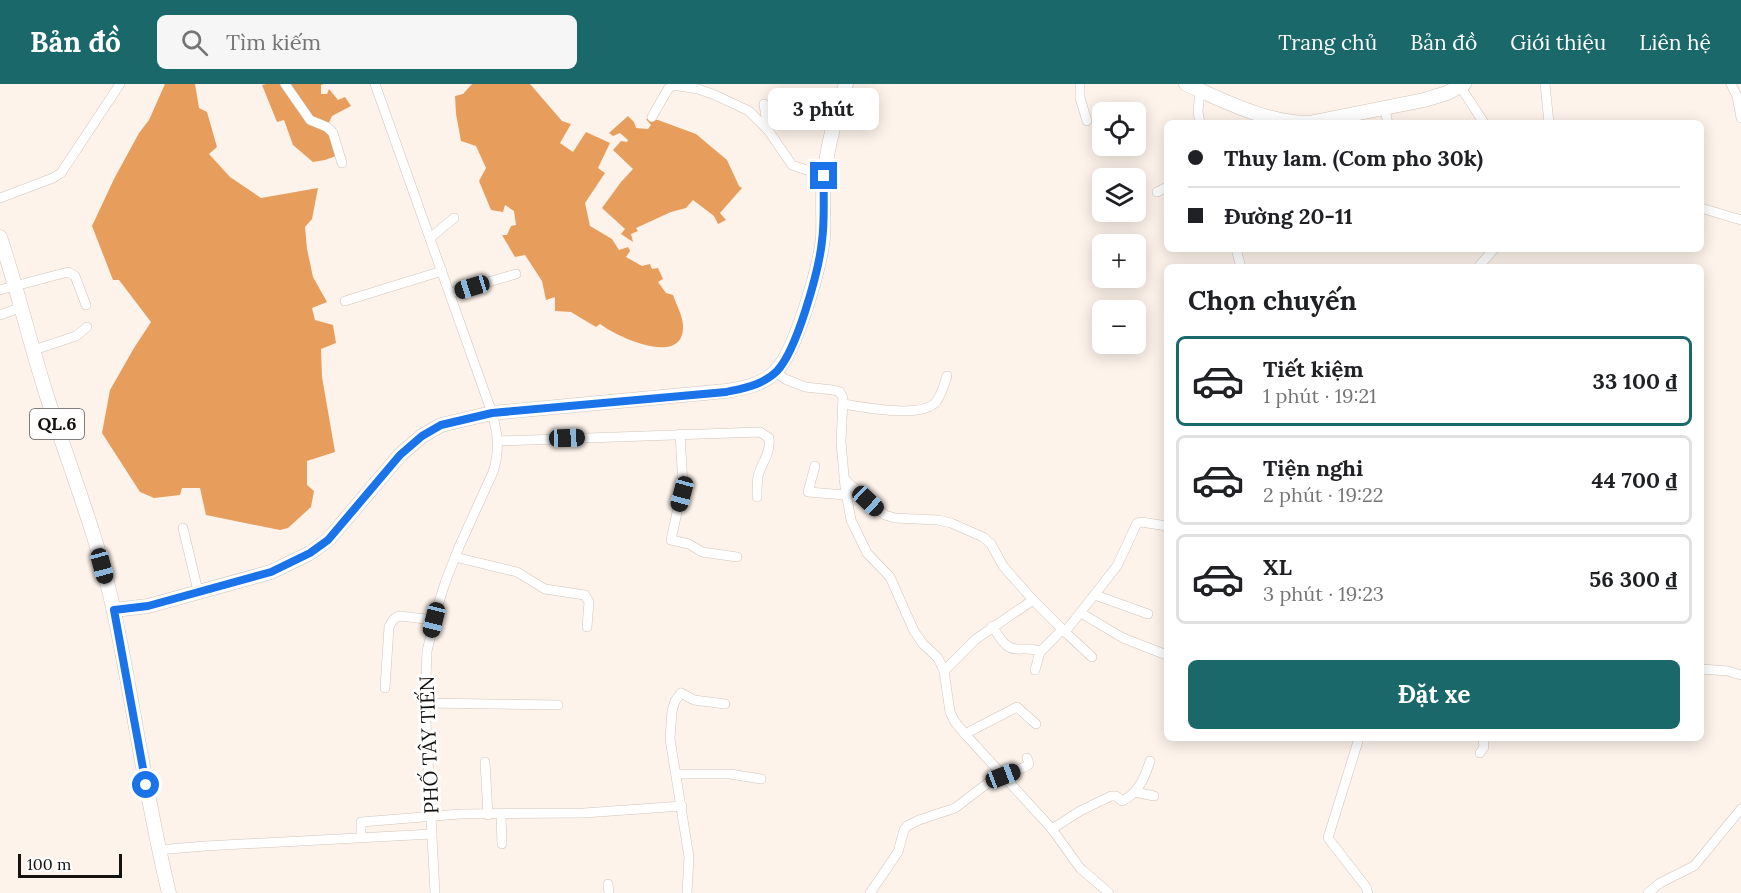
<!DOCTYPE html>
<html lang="vi">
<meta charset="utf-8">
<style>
body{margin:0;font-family:Lora,serif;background:#f6f6f6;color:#202124;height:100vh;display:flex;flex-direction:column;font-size:22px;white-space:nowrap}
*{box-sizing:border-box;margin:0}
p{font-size:20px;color:#757577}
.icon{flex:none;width:33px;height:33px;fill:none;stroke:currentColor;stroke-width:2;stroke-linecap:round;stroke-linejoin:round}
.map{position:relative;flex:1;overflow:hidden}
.details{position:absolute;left:1164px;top:180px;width:540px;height:477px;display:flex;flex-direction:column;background:#fff;border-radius:9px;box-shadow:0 3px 15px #0003}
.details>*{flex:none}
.top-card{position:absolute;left:1164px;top:36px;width:540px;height:132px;border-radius:9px;box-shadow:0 3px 15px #0003;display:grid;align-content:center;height:132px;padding:0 24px;background:#fff}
.buttons{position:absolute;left:1092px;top:18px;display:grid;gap:12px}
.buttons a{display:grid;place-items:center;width:54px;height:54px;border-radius:9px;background:#fff;box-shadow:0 3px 15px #0003;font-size:30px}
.scale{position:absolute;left:18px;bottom:15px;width:104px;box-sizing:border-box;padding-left:6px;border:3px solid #15110e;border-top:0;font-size:16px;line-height:21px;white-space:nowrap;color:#15110e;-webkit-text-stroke:4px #fff;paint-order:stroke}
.end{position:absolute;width:27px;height:27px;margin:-14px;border:8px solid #1a73e8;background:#fff;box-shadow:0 0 0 3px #fff}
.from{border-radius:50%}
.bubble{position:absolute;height:42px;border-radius:9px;background:#fff;box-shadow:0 3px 15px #0003;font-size:20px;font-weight:700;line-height:42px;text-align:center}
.car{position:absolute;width:18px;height:36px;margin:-18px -9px;border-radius:8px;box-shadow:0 0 4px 2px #0007;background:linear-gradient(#222 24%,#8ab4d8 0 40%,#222 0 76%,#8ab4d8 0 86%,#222 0)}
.top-card b{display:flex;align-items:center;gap:21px;height:57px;font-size:22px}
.top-card b+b{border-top:2px solid #e0e0e0}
.top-card i{width:15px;height:15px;background:#202124}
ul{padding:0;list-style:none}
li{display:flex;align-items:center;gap:18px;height:90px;margin:0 12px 9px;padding:0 12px;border:3px solid #e0e0e0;border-radius:9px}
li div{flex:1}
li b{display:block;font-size:22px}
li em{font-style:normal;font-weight:700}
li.active{border-color:#1a686a}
li>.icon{width:54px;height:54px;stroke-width:1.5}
h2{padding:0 24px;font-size:27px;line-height:72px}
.action{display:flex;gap:12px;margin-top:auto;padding:12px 24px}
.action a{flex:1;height:69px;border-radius:9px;background:#1a686a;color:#fff;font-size:24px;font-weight:700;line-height:69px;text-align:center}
header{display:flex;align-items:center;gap:36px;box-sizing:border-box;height:84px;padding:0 30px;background:#1a686a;color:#fff}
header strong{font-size:28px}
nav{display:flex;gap:33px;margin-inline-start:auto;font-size:21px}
.search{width:420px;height:54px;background:#f6f6f6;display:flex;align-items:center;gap:15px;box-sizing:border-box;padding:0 21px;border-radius:9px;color:#757577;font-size:22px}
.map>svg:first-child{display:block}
.forest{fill:#e79d5c}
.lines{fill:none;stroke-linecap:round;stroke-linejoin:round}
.minor-casing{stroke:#d0c4ba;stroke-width:10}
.highway-casing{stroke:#d0c4ba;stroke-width:15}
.minor{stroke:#fff;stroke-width:9}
.highway{stroke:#fff;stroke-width:14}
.route{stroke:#1a73e8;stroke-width:8}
.labels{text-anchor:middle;stroke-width:6;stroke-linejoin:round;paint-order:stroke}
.shield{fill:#fff;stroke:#5b5856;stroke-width:1.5}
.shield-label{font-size:18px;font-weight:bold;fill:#15110e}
.street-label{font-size:20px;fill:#15110e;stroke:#fff}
</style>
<header>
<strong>Bản đồ</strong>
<div class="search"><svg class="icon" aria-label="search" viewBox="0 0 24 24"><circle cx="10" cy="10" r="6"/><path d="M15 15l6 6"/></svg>Tìm kiếm</div>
<nav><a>Trang chủ</a><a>Bản đồ</a><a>Giới thiệu</a><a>Liên hệ</a></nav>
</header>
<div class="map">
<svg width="1741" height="809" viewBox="0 0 1741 809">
<rect width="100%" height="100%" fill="#fdf3eb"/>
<!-- forest -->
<g class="forest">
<polygon points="165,0 195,0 199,24 207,28 217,63 209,70 230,93 261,114 318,104 312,135 305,143 307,165 313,193 327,218 312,224 315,236 333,241 336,259 321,265 322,293 335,368 307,377 307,401 314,407 311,423 288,444 280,446 206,431 200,404 182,404 180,411 154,414 140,408 102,349 110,306 134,264 151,238 119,196 113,196 92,142 114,95 139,49 149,36"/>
<polygon points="266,0 324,0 321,1 321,10 327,10 329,5 338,16 345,13 351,22 332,32 327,43 336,72 325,76 313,78 293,61 284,36 277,38 262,1"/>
<path d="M 472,0 L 530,0 L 562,37 L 571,40 L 560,59 L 573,68 L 586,48 L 610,59 L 598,84 L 605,89 L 585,119 L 590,142 L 612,155 L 619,166 L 628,163 L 630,167 L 626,173 L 642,182 L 650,180 L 652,185 L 658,184 L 663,195 L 658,198 L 666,209 L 673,211 C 676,220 683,232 683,242 C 684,284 617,253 600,240 L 596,243 L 571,228 L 555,227 L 555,213 L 546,216 L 542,197 L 525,171 L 515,173 L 502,151 L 507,151 L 511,142 L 516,141 L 514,127 L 505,121 L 503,128 L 491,126 L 479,97 L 486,84 L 476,62 L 461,57 L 456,30 L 455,12 L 463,10 Z"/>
<polygon points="628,32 634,38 636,44 648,45 651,41 646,35 658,36 696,50 727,76 739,102 742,104 720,129 726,136 718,140 714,132 693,116 686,124 671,128 636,144 638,147 631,150 633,158 621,150 625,145 602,124 621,98 633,85 613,66 621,57 627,58 628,56 620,49 613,52 609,49"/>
</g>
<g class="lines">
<defs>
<g id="minor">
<polyline points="285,0 310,36 327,43 333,49 342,79"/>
<path d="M 375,0 L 492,329 C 498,350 500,367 493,388 L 459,463 L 445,499 L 439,518 L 427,567 L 425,619 L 435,809"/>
<polyline points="1080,0 1080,14 1087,37"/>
<polyline points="1545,0 1549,39"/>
<polyline points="1731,0 1737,12 1741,34"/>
<polyline points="1460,2 1484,39"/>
<polyline points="764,20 768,46"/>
<polyline points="1384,23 1388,39"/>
<polyline points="652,33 668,5 673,1 698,5 715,11 749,27 768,46 792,81 824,92"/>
<polyline points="1200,39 1198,28 1200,6"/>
<polyline points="1157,108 1167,103"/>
<polyline points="0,114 53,94 61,89 120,0"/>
<polyline points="1701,124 1741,136"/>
<polyline points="430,154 454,134"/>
<polyline points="1236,165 1241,183"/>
<polyline points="1480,181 1494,165"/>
<polyline points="0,206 68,188 75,192 86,221"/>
<polyline points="450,209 516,190"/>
<polyline points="345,217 442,187"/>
<polyline points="0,231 22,223"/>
<polyline points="34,266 76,252 87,243"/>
<polyline points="776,288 785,295 805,303 833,306 840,308 843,314 841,358 845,403 851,436 867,469 890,493 914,547 923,560 938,574 944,587 950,628 955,638 965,650 1052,745 1080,784 1109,809"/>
<path d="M 843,320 C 863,323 921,335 936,318 C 941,312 944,301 947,292"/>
<polyline points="680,350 683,401 671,456 689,460 702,468 737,473"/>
<path d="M 499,357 L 760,348 L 769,354 C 771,369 762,378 758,392 C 757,399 757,406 757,413"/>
<polyline points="815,382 808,408 846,411"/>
<polyline points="844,395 885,431 895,434 938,436 951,439 983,453 991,460 1003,482 1033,516 1065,548 1117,482 1137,439 1141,438 1167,442"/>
<polyline points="183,444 198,507"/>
<polyline points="455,473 517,488 545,505 585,511 589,518 587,543"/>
<polyline points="1095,511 1148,530"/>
<polyline points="1081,529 1123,554 1164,570"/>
<path d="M 992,542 C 1000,553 1005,567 1021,565 C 1029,565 1033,564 1040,568"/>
<polyline points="1065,548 1092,573"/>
<polyline points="1701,585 1728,587 1741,591"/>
<polyline points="1035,586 1040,568 1063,545"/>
<polyline points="944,587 976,555 1033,516"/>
<path d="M 385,604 L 389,543 C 392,537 394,533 400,532 L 434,536"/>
<polyline points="425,619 558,621"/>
<polyline points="965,650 1017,623 1036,640"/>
<polyline points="1359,654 1328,754 1366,803 1368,809"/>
<polyline points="1480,669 1484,663 1483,654"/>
<polyline points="485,678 488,731"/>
<polyline points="676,690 730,690 761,695"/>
<polyline points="1003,692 1027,682 1029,680 1027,674"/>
<polyline points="1135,708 1154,712"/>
<polyline points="501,731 502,760"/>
<path d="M 1052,745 L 1080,727 L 1111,712 L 1116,712 L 1122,717 C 1138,710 1145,693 1150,677"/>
<polyline points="361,753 361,738 460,730 584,729 682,722"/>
<polyline points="158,766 205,762 432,750"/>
<polyline points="608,800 609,809"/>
<polyline points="687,809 689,773 670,655 672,627 675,617 681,609 694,616 725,620"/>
<polyline points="870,809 898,768 904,746 907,742 919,736 955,724 1001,689"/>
<polyline points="1648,809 1660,799 1694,782 1741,725"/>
</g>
<g id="highway">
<path d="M 1186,0 C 1224,17 1267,39 1309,39 L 1424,16 L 1447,9 L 1464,0"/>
<path d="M 0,153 C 17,204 29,255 45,306 C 68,380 98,452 114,528 C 134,621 146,716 169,809"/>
<path d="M 114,526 L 148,522 L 271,488 L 310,469 L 328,456 L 400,371 L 422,352 L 441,341 L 492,329 L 726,307 C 744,304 763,301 776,287 C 796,267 820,182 823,154 C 824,134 822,114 824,94 C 827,62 836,30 846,0"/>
</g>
</defs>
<!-- minor casing -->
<use href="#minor" class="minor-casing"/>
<!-- highway casing -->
<use href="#highway" class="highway-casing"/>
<!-- minor -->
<use href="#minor" class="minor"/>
<!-- highway -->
<use href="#highway" class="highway"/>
</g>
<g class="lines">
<!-- route -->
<path class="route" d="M 146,701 L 114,526 L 148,522 L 271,488 L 310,469 L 328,456 L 400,371 L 422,352 L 441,341 L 492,329 L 726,308 C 744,304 763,301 777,287 C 797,266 819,186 822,157 C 825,135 823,113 824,92"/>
</g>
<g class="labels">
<!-- shield labels -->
<rect class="shield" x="30" y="325" width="54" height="30" rx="4.5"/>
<g class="shield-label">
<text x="57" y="346">QL.6</text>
</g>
<!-- street labels -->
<g class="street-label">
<text transform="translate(429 661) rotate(-92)" y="7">PHỐ TÂY TIẾN</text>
</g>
</g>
</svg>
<div class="buttons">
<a><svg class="icon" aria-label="locate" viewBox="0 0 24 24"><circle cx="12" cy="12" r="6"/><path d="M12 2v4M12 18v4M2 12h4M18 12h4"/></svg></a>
<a><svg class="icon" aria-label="layers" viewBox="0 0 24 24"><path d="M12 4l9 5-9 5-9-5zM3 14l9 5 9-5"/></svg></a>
<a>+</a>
<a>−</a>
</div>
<div class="scale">100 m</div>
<i class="end from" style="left:146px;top:701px"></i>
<i class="end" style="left:824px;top:92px"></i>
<div class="bubble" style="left:768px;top:4px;width:111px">3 phút</div>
<i class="car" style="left:472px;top:203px;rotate:253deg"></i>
<i class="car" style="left:567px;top:354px;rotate:88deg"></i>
<i class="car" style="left:682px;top:410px;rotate:195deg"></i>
<i class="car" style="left:868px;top:417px;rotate:133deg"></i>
<i class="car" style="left:102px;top:482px;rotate:165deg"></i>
<i class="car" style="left:434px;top:536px;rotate:194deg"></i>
<i class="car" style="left:1003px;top:692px;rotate:69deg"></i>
<div class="top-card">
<b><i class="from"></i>Thuy lam. (Com pho 30k)</b>
<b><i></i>Đường 20-11</b>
</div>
<section class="details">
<h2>Chọn chuyến</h2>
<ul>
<li class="active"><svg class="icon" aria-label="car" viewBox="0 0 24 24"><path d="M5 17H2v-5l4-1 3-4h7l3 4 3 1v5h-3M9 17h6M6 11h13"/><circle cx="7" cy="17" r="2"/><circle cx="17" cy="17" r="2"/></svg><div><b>Tiết kiệm</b><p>1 phút · 19:21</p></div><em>33 100 ₫</em></li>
<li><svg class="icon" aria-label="car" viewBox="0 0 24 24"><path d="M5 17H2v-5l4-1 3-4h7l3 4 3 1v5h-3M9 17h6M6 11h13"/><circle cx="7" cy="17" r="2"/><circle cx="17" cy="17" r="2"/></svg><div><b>Tiện nghi</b><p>2 phút · 19:22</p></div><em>44 700 ₫</em></li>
<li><svg class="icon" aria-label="car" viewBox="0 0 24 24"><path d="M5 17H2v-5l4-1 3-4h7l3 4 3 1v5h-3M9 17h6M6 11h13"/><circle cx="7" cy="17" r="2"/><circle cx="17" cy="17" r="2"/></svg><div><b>XL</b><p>3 phút · 19:23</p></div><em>56 300 ₫</em></li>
</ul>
<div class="action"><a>Đặt xe</a></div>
</section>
</div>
